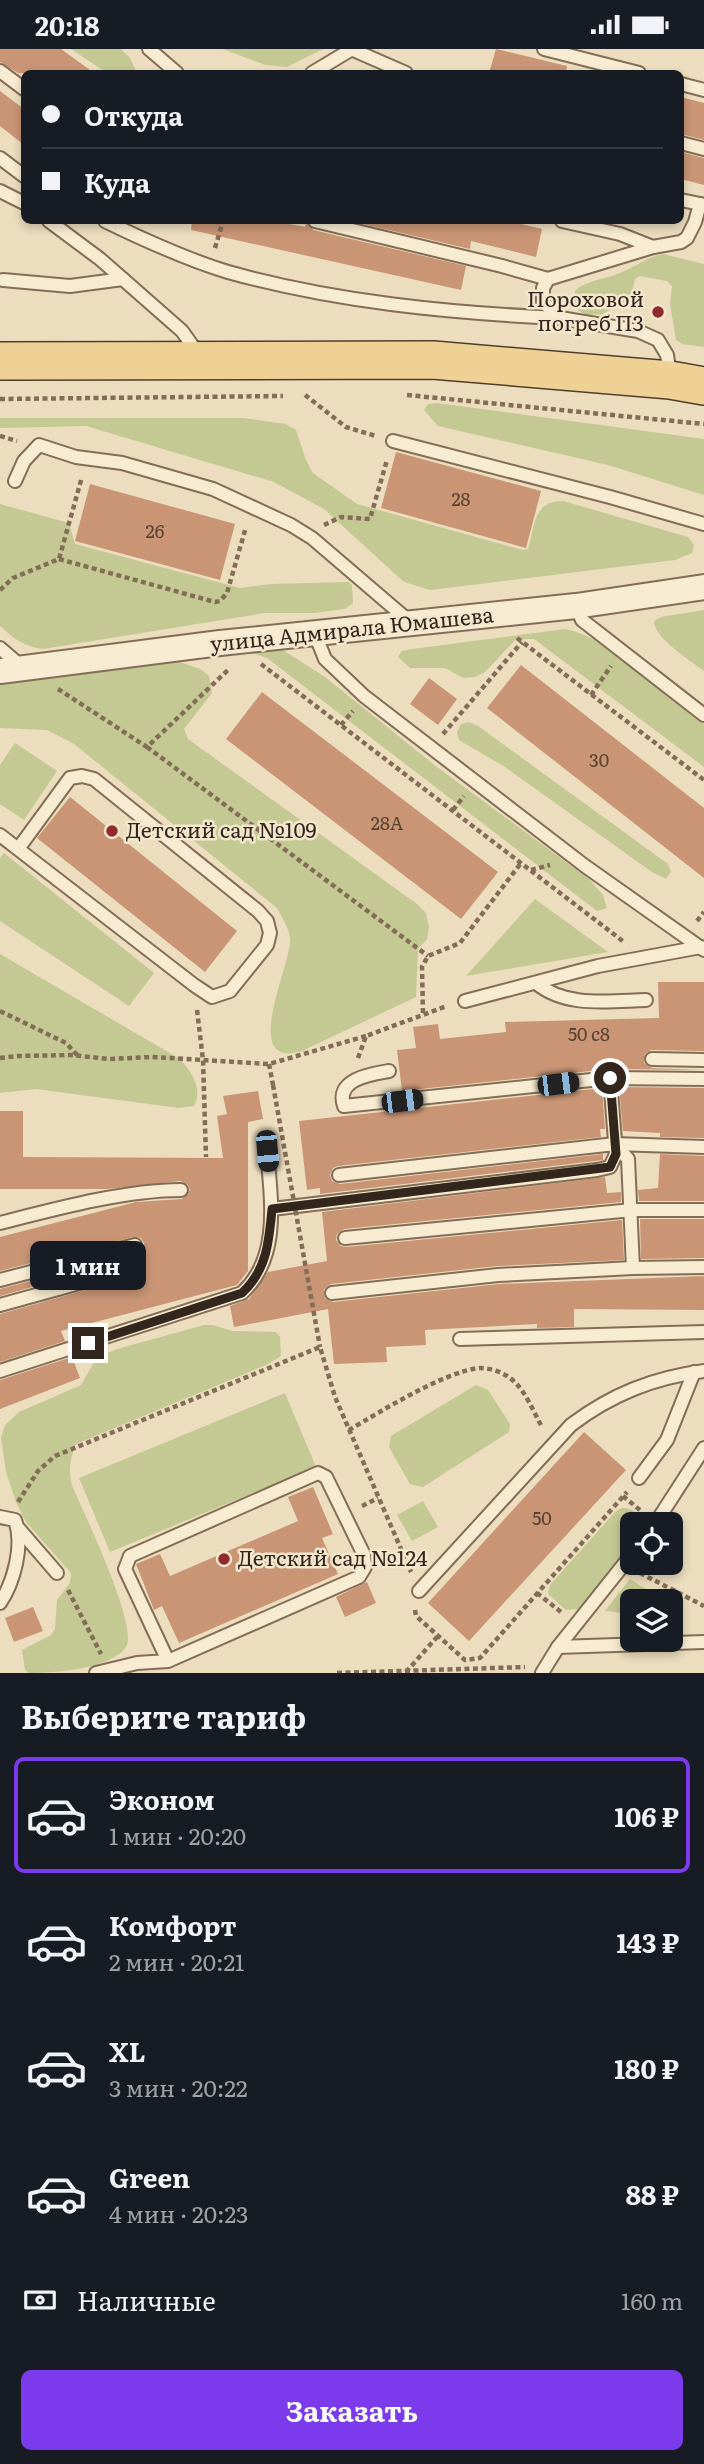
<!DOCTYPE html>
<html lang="ru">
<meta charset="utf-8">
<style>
body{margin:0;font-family:Literata,serif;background:#20242c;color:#f1f3f6;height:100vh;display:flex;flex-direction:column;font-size:26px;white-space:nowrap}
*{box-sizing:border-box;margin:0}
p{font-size:23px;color:#9ea1a6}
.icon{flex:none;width:38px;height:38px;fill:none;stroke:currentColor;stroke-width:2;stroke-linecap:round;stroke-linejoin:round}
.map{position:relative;height:1624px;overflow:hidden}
.drawer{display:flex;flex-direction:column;background:#171b24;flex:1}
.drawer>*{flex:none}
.hud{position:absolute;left:21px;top:21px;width:663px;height:154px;border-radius:10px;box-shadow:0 4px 10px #0003;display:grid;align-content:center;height:154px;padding:0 21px;background:#171b24}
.controls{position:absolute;left:620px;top:1463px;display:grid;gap:14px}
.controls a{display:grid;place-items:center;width:63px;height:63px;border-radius:10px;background:#171b24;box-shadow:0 4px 10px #0003;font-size:35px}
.end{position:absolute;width:32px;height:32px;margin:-16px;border:9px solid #33261c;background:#fff;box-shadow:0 0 0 4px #fff}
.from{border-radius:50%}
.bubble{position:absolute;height:49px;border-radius:10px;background:#171b24;box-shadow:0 4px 10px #0003;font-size:23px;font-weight:700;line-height:49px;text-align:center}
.car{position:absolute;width:21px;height:42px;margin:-21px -10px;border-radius:9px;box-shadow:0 0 5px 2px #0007;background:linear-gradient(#222 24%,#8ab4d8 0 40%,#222 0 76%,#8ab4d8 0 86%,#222 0)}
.hud b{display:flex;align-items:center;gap:24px;height:66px;font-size:26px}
.hud b+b{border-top:2px solid #363941}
.hud i{width:18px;height:18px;background:#f1f3f6}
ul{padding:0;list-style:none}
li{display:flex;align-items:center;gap:21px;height:116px;margin:0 14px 10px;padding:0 7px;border:4px solid transparent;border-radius:10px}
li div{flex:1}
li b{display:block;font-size:26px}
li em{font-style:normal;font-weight:700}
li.current{border-color:#7c3aed}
li>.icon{width:63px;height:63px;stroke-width:1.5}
h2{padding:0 21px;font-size:32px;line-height:84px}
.pay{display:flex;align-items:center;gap:18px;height:77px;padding:0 21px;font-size:26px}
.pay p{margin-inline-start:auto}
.cta{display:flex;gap:14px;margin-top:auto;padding:14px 21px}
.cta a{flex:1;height:80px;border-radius:10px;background:#7c3aed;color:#fff;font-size:28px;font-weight:700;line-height:80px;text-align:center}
.status{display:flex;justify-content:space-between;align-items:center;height:49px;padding:0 35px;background:#171b24;direction:ltr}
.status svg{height:19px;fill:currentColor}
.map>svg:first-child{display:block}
.green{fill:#c4c993}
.building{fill:#c99575}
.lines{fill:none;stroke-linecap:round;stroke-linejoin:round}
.lane-casing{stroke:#836d57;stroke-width:16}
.street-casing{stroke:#836d57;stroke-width:28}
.primary-casing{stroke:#513c2c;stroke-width:40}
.path{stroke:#836d57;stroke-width:4.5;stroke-dasharray:5 3.5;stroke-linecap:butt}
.lane{stroke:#f7ebd1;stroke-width:12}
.street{stroke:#f7ebd1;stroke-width:24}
.primary{stroke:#efd196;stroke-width:37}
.path-bridge{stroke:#836d57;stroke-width:4.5;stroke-dasharray:5 3.5;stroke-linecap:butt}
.route{stroke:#33261c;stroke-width:9}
.poi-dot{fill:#902a2d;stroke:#f4e7cd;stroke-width:2.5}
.labels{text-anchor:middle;stroke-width:5;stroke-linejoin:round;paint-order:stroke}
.number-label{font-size:18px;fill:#584232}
.poi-label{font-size:21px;fill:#33261c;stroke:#f4e7cd;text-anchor:start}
.street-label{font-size:21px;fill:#33261c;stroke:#f4e7cd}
</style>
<div class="status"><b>20:18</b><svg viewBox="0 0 49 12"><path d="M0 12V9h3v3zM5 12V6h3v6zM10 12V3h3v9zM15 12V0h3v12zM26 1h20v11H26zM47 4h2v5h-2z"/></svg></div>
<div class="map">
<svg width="704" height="1624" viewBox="0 0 704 1624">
<rect width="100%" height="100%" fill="#ecddbe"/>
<!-- green -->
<g class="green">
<polygon points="71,0 121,0 130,9 137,24 107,24"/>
<polygon points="223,0 323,0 287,18 265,16"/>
<path d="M 663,205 L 704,215 L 704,298 L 682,295 L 676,291 L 670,255 L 672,237 L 667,232 L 639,227 L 635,230 L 631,249 L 603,265 L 586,266 L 578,261 L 574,252 L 575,242 C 586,231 607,230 622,223 C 637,217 646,208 663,205 Z"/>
<polygon points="437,354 704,390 704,446 608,416 438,377 424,361 428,355"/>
<path d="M 0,369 L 243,369 L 286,375 L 296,381 L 306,411 L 313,424 L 357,455 L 523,501 L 528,500 C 535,476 533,452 563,452 L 688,488 L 694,496 L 692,504 L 675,511 L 430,541 L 404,533 L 324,460 L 274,433 L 86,377 L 0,379 Z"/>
<path d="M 0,455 L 69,474 L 75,495 L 240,539 L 270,535 L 349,533 L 352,536 L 353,554 L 345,560 L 314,564 L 265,564 L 43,600 C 23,597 14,590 0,577 Z"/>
<path d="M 704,561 L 704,622 C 691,612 653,588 654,572 L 661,568 Z"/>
<path d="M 565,580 C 614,590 665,643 704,675 L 704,718 L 534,590 L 516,590 L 485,623 L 475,628 L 463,629 L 445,619 L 410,619 L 398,608 L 402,602 L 412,600 Z"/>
<polygon points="280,599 325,628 437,718 589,830 603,846 607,859 597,862 267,609 252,604 252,602"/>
<path d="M 177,612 L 200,620 L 209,627 L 212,644 L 184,680 L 188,690 L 417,855 L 426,864 L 429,878 L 427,890 L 418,900 L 416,948 L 302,1002 C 297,1003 291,1005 286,1004 C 248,1001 293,909 290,889 C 289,879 281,867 277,859 L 74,695 L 47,681 L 0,679 L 0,633 Z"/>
<polygon points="469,673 478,677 668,815 671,823 666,830 652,823 505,718 459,691 457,683 461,675"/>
<polygon points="15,694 57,722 24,771 0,755 0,716"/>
<polygon points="4,804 154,924 129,957 0,872 0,809"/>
<polygon points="535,850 608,903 466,927"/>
<path d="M 0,905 L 180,1010 C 192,1023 203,1040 194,1057 L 179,1059 L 36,1040 L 0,1044 Z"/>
<path d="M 204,1276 L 213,1276 L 232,1282 L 276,1283 L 280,1288 L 281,1307 L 266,1316 L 76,1395 C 70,1410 68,1421 72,1436 C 83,1463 139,1577 126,1598 C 112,1620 53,1624 29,1624 L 25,1621 L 22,1601 L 51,1586 L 55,1580 L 57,1551 L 70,1534 L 71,1524 L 26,1473 L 16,1453 L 6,1423 L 1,1389 L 5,1376 L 19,1363 L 81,1336 L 93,1315 L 101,1307 L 117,1300 Z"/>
<polygon points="476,1336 488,1341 510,1375 509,1383 423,1438 410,1435 389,1398 391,1387"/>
<polygon points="285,1344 316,1418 110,1503 79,1429"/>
<polygon points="423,1452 438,1478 412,1492 397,1466"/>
<path d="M 622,1459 C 633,1459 641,1465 644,1475 L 632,1475 L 632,1498 L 580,1560 L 566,1561 L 548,1545 L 550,1536 L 616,1462 Z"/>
<polygon points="630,1530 665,1552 632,1552 632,1565 605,1562"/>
</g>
<!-- building -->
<g class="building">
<polygon points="0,0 61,0 94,24 18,24 0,13"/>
<polygon points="496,0 567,17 566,24 489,24"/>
<polygon points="0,42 24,60 24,96 0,77"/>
<polygon points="681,48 704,54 704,91 681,85"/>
<polygon points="681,103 704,109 704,136 681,130"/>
<polygon points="192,172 274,172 305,178 306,172 313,181 466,217 461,241 191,181"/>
<polygon points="350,172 509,172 542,180 536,208 471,192 470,200"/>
<polygon points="396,403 541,442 526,499 381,459"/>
<polygon points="90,435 235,475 220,531 75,492"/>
<polygon points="521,616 704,759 704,829 487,659"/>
<polygon points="429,629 457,650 438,676 410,655"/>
<polygon points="262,643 498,823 461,870 226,690"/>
<polygon points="70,748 237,882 205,923 37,789"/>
<polygon points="658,933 704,933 704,1002 651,1001 645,1005 644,1014 652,1019 704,1021 609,1020 402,1042 397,1001 416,999 413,978 438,975 440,990 506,983 505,973 659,969"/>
<polygon points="619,1038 704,1039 704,1089 660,1088 660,1084 623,1082"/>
<polygon points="602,1039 605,1080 600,1080 601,1088 338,1117 333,1119 330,1126 332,1132 340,1135 603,1105 603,1111 320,1145 320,1139 307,1141 299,1072"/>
<polygon points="258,1042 263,1070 248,1073 248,1222 237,1236 61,1282 65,1292 0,1313 0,1265 125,1230 130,1228 132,1220 129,1215 121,1213 0,1247 0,1240 137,1204 142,1202 144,1194 141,1189 133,1188 0,1222 0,1188 136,1153 182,1150 190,1141 188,1136 181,1132 107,1140 0,1140 0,1062 23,1062 23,1108 223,1109 217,1067 227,1065 223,1047"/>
<polygon points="660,1105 704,1107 704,1152 639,1152 638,1141 658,1139"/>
<polygon points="605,1128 607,1144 621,1143 621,1153 344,1180 337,1185 336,1191 341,1197 346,1198 622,1171 624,1211 497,1217 331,1235 324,1240 325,1249 333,1253 499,1235 704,1227 704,1261 574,1260 574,1278 537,1279 537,1275 425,1281 426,1296 386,1298 387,1313 334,1315 328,1260 234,1278 230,1257 249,1250 268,1223 327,1212 322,1163"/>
<polygon points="640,1170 704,1170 704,1209 641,1210"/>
<polygon points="72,1308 80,1329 0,1360 0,1331"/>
<polygon points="584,1383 626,1421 469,1592 428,1554"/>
<polygon points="313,1438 333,1485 322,1489 338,1525 179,1594 162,1557 154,1561 136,1515 160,1505 170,1527 298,1472 288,1448"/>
<polygon points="367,1533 376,1554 345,1568 336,1548"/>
<polygon points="33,1558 43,1582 14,1593 5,1569"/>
</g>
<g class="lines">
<defs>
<g id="lane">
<polyline points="149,0 177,24"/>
<polyline points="351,0 406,24"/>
<polyline points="544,0 639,24"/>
<polyline points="0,22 24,40"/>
<polyline points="312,24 352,0"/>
<polyline points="681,35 704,41"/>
<polyline points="681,94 704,100"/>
<polyline points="0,109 24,127"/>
<polyline points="0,142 24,154"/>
<polyline points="681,151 700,155"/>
<polyline points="49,172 100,210 182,282 199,306"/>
<path d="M 105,172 C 144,191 185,210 228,223 C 335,253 450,264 560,269"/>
<polyline points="315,172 502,217 548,230 543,239 543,253 560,269 638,282 658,291 667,306 670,327"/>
<polyline points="562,172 620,185 653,198 681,193 687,189 695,173 700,155 704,156"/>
<polyline points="548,230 653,198"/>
<polyline points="3,231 70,237 123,230"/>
<polyline points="393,392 610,448 704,475"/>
<polyline points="15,432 24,412 39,396 76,408 122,414 213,440 291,476 312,489 409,572"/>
<polyline points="576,557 582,571 704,666"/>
<polyline points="315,585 325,610 364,647 585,817 704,901"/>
<polyline points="0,599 21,617"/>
<polyline points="0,786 18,800 194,936 212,948 230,942 267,896 270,884 267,872 258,862 94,730 82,727 70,729 18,800"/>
<path d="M 536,934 C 566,959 609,952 646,951"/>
<polyline points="465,952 598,917 701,898"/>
<polyline points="652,1010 704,1011"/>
<polyline points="610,1029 704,1030"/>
<polyline points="615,1095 628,1110 633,1219 704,1218"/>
<polyline points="339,1126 615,1095 704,1098"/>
<path d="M 272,1160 L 597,1121 L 610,1118 L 616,1105 L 610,1029 L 344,1057 C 335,1030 371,1025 389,1022"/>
<path d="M 0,1174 C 55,1160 125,1141 181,1141"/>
<polyline points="345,1189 632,1161 704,1161"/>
<polyline points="0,1231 135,1196"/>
<polyline points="332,1244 498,1226 633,1219"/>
<polyline points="0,1256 123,1222"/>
<polyline points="460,1290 704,1283"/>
<path d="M 0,1322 L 242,1244 C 281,1208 271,1150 267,1102"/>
<polyline points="639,1429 667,1391 694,1323"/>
<path d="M 0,1468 L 15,1471 C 24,1496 14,1533 0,1554"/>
<polyline points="655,1475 704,1399"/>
<polyline points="19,1480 57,1524"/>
<path d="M 419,1542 L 571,1376 C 612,1345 653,1329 704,1322"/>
<polyline points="558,1598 704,1593"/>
<polyline points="96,1624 137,1614 168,1612 359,1528 365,1518 364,1506 326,1428 318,1424 130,1507 125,1520 168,1612"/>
<polyline points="542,1624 558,1598 632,1505"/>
</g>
<polyline id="street" points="0,622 220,594 576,557 704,538"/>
<polyline id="primary" points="0,312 433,311 670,331 704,337"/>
</defs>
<!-- lane casing -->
<use href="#lane" class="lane-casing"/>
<!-- street casing -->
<use href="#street" class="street-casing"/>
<!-- primary casing -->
<use href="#primary" class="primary-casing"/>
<!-- path -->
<g class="path">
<polyline points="215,199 223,172"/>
<polyline points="305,346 346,378 376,387"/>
<polyline points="407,346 704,375"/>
<polyline points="0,350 283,347"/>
<polyline points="0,387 17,392"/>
<polyline points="324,476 341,468 370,470 387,411"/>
<polyline points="59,510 215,553 220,552 227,544 246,478"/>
<polyline points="0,541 13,529 59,510 82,428"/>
<polyline points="517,589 704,731"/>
<polyline points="261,615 624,893"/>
<polyline points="58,640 147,698 229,620"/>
<polyline points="591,646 611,617"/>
<polyline points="341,676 353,662"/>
<polyline points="443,685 522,593"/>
<polyline points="147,698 428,907"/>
<polyline points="453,761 464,747"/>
<polyline points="531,821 550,816"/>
<polyline points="697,872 704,863"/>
<polyline points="197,961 203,1011 206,1108"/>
<polyline points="0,962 66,994 77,1006"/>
<polyline points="423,964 422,918 428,907 460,894 521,814"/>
<polyline points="0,1009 18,1007 71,1006 109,1010 152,1008 269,1015 366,987"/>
<polyline points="358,1009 366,987 447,957"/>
<polyline points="269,1015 273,1036"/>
<path d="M 349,1381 C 380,1363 445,1322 480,1319 C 490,1319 502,1323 510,1329 C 525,1340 533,1362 542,1378"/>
<polyline points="623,1447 641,1462"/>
<polyline points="18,1453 38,1422 55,1407 320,1298 335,1348 411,1523"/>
<polyline points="362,1457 378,1449"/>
<polyline points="640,1524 704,1557"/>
<polyline points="68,1541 101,1605"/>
<polyline points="537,1544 561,1563"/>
<polyline points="415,1561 416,1567 465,1611 480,1609 627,1443"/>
<polyline points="406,1623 437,1588"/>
<polyline points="337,1624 525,1618"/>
</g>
<!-- lane -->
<use href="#lane" class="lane"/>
<!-- street -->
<use href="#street" class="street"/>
<!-- primary -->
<use href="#primary" class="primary"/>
<!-- path-bridge -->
<polyline class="path-bridge" points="273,1036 320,1298"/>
</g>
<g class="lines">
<!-- route -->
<path class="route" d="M 88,1294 L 242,1244 C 267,1221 269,1192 272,1160 L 610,1118 L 616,1105 L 610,1029"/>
</g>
<!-- markers -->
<g class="poi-dot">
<circle cx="658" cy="263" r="7"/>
<circle cx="112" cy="782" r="7"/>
<circle cx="224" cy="1510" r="7"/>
</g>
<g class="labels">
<!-- number labels -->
<g class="number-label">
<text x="461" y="457">28</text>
<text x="155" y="489">26</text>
<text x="599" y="718">30</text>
<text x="387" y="781">28А</text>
<text x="589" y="992">50 с8</text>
<text x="542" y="1476">50</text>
</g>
<!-- poi labels -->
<g class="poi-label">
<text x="644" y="258" text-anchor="end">Пороховой<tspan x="644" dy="24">погреб П3</tspan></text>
<text x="126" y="789">Детский сад №109</text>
<text x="238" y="1517">Детский сад №124</text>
</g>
<!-- street labels -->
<g class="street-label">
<text transform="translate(352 581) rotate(-6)" y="7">улица Адмирала Юмашева</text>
</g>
</g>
</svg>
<div class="controls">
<a><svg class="icon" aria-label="locate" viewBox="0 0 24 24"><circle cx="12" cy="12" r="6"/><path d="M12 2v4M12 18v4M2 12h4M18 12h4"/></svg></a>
<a><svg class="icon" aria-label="layers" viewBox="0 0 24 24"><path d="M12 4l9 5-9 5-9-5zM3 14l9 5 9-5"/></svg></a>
</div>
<i class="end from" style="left:610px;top:1029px"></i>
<i class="end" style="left:88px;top:1294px"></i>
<div class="bubble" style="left:30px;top:1192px;width:116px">1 мин</div>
<i class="car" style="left:558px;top:1035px;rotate:83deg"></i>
<i class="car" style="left:402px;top:1052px;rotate:83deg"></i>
<i class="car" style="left:267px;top:1102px;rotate:175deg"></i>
<div class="hud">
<b><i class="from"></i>Откуда</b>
<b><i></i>Куда</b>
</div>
</div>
<section class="drawer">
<h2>Выберите тариф</h2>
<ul>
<li class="current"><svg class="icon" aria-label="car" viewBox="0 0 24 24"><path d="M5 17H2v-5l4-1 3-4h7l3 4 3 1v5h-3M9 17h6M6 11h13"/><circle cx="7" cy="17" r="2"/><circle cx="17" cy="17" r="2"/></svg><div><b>Эконом</b><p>1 мин · 20:20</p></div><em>106 ₽</em></li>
<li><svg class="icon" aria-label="car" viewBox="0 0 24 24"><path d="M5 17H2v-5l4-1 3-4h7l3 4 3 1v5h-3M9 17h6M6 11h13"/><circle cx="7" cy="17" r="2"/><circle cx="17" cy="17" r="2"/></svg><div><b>Комфорт</b><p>2 мин · 20:21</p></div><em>143 ₽</em></li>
<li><svg class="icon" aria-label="car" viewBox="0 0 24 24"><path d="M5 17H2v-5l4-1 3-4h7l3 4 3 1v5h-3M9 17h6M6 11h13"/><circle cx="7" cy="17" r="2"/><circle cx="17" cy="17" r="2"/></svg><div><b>XL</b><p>3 мин · 20:22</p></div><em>180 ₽</em></li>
<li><svg class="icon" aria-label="car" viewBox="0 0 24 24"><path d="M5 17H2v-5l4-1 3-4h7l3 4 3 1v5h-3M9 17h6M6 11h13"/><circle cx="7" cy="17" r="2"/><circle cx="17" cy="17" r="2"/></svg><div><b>Green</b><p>4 мин · 20:23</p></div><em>88 ₽</em></li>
</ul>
<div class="pay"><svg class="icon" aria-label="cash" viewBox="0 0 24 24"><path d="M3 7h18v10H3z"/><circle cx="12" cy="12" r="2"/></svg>Наличные<p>160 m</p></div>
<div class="cta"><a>Заказать</a></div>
</section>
